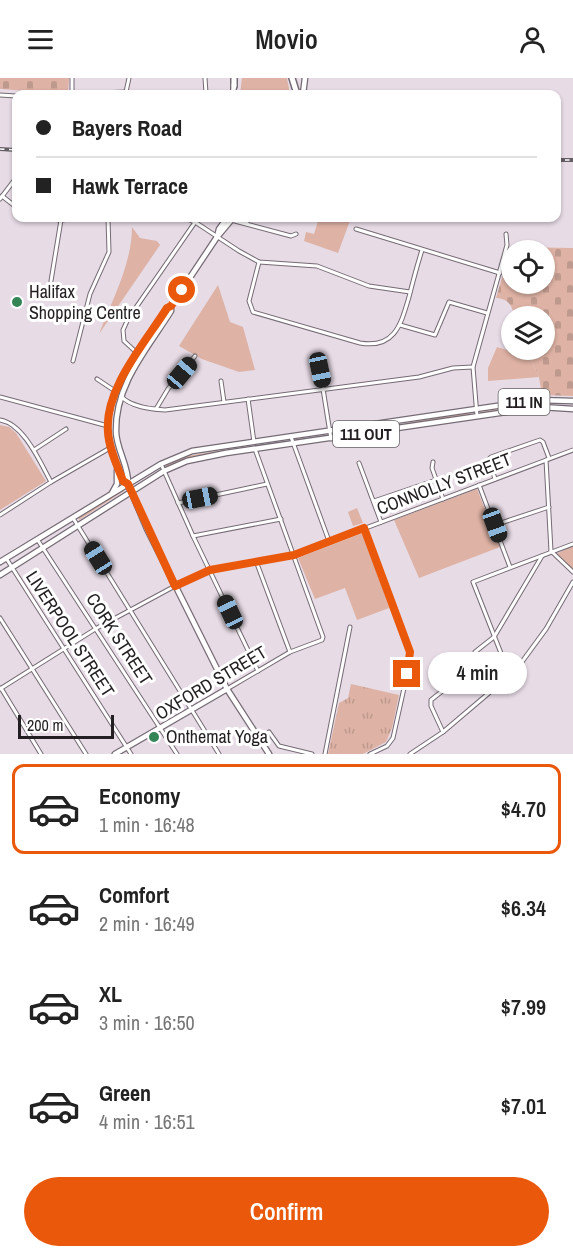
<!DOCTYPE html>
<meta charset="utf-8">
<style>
body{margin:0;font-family:"Archivo Narrow",sans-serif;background:#f2f2f2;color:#222;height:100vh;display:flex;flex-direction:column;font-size:22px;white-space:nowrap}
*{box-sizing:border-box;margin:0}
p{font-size:20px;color:#767676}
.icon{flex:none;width:33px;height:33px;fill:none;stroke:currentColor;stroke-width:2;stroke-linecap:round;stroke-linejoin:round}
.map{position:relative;height:676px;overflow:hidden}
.details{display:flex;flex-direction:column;background:#fff;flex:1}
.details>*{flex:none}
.hud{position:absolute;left:12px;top:12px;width:549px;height:132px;border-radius:12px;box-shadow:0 2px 4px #0004;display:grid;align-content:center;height:132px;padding:0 24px;background:#fff}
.buttons{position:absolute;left:501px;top:162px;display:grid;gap:12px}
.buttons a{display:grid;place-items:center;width:54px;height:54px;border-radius:50%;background:#fff;box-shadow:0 2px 4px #0004;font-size:30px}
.scale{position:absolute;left:18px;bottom:15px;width:96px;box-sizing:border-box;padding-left:6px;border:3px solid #221e22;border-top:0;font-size:16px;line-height:21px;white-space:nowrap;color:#221e22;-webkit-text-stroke:4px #fff;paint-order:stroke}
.end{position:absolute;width:27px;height:27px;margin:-14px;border:8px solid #ea580c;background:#fff;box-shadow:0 0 0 3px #fff}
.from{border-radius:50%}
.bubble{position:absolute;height:42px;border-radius:21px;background:#fff;box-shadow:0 2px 4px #0004;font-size:20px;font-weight:600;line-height:42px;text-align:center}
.car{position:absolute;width:18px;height:36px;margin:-18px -9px;border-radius:8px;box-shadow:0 0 4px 2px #0007;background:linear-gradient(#222 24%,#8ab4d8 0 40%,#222 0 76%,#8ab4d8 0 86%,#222 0)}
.hud b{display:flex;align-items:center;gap:21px;height:57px;font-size:22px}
.hud b+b{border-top:2px solid #e0e0e0}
.hud i{width:15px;height:15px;background:#222}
ul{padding:10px 0 0;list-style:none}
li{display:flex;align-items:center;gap:18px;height:90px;margin:0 12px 9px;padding:0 12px;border:3px solid transparent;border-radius:12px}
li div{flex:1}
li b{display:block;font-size:22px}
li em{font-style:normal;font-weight:600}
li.active{border-color:#ea580c}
li>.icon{width:54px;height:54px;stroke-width:1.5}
.action{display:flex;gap:12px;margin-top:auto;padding:12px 24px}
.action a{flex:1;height:69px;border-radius:36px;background:#ea580c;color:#fff;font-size:24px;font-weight:600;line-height:69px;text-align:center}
header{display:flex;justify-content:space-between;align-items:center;height:78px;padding:0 24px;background:#fff;font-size:27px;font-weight:600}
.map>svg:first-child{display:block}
.grass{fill:url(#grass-tufts)}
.cemetery{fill:url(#cemetery-stones);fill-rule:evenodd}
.park{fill:#deb2a4}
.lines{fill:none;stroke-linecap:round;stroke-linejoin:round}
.minor-casing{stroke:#756b74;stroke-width:5}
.major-casing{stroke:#756b74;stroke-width:7}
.highway-casing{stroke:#756b74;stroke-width:8}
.minor{stroke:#fff;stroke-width:3}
.major{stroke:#fff;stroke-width:4.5}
.highway{stroke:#fff;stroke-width:5}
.rail-casing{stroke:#645e64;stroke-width:4}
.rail{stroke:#fff;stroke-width:1.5;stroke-dasharray:4.5;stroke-linecap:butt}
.route{stroke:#ea580c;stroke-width:8}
.poi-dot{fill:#348556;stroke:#fff;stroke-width:2}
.labels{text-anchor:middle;stroke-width:6;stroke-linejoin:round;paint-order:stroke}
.shield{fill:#fff;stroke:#646264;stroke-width:1.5}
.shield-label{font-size:16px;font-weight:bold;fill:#221e22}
.poi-label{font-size:18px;fill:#221e22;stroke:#fff;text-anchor:start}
.street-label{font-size:18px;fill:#221e22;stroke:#fff}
</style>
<header><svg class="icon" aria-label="menu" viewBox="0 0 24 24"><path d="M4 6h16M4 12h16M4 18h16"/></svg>Movio<svg class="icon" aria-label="person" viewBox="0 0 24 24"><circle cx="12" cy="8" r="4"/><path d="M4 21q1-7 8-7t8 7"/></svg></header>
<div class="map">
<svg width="573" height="676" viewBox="0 0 573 676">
<defs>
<pattern id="grass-tufts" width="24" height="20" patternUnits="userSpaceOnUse" patternTransform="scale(1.5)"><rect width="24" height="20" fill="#deb2a4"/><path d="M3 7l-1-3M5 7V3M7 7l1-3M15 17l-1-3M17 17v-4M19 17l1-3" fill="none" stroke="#be998d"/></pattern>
<pattern id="cemetery-stones" width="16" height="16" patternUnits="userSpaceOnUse" patternTransform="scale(1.5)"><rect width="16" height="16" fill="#deb2a4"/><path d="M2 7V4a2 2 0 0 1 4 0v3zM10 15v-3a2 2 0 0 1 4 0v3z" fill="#be998d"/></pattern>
</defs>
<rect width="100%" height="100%" fill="#e7dbe6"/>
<!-- grass -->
<g class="grass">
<polygon points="536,325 537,328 481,336 480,334"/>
<polygon points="470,334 471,337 407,347 406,345"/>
<polygon points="248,368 247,370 189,380 167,389 165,388 167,385 187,378"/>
<polygon points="121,413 124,413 79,442 79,439"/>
<polygon points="351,606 399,617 392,650 386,664 363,676 328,676 339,625 348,620"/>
</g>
<!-- cemetery -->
<g class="cemetery">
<polygon points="0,0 69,0 68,16 0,11"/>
<path d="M 511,169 L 573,170 L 573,318 L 542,317 L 539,299 L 527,272 L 544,272 L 544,238 L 515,238 C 511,227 509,221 496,220 ZM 512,172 L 544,172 L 544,206 L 512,206 Z"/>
</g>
<!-- park -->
<g class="park">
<polygon points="242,0 287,0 290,16 240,16"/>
<polygon points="319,140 351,140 338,175 304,163 306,154 314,156"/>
<path d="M 132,149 L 140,160 L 157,163 L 160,167 L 99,256 C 112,222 132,186 132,149 Z"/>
<polygon points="218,207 230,244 243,249 255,292 239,294 202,281 179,268"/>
<polygon points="497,269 510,273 511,276 527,272 539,299 488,303 488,290"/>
<polygon points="0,347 9,349 16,355 46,403 0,432"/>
<polygon points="477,411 500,469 419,500 394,442"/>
<polygon points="357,430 363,445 353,448 348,434"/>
<polygon points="363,455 389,530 357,542 345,510 315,521 298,480"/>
<polygon points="573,468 573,492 556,476"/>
</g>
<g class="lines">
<defs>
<g id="minor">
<polyline points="72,0 72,16"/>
<polyline points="205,0 206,15"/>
<polyline points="126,14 129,0"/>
<polyline points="73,16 126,14 140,16 224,16"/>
<polyline points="0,17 16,18"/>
<polyline points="2,118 16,129"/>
<polyline points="0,121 16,100"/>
<polyline points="42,140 61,142 82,140"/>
<polyline points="185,140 195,144 239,173 259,184 317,188 369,208 410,214"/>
<polyline points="240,140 247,144"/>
<polyline points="231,142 291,158 296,156"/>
<polyline points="356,151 500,195"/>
<path d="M 259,184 L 249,223 L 253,234 L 360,265 C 395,271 401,246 409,219 C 413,203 417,188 422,172"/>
<polyline points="51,203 61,142"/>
<polyline points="400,247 435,257 449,224 487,235"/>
<polyline points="136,274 124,263 123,252 128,241 198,140"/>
<polyline points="73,283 90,216 109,174 108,140"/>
<polyline points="320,292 331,361"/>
<polyline points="97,301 115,313"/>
<polyline points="221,303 224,324"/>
<path d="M 121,318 C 130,329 151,331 165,332 L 419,299 L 453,290 L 473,289"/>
<polyline points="0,319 108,348"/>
<polyline points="248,321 254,364"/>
<polyline points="156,331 168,311 195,278"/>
<polyline points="477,338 473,289 507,167 506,156"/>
<path d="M 0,342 C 24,346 40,384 51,404"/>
<polyline points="291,359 329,463"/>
<polyline points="34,372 66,351"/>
<polyline points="546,382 551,473"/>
<polyline points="433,384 432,390 443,421"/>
<polyline points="359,385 381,444"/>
<polyline points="161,386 193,458 258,593"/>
<polyline points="495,401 489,381 491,379 540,362 543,364 549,380"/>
<polyline points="479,407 510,489"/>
<polyline points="374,423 436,402"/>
<polyline points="178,425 267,406"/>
<polyline points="0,437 51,404 110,370"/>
<polyline points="73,440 219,676"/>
<polyline points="495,447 549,429"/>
<polyline points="364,450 410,574 410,583 393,660 387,668 370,676"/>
<polyline points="193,458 281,441"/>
<polyline points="37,461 177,676"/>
<polyline points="551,473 573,494"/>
<polyline points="6,480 131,676"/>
<polyline points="256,483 290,574"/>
<polyline points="0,540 86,676"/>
<polyline points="510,598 473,504 573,466"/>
<polyline points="1,610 41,676"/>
<polyline points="0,611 97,550 175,508 210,492 294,477 573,372"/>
<polyline points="227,611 290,574 322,562 323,559 255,371"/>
<polyline points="269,654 279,668 312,676"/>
<polyline points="443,654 431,628 431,622 475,587 477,583 475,574 494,559 542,478"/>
<polyline points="325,676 350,549"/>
<polyline points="410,676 443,654 516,592 546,551 573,504"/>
</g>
<g id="major">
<polyline points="233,16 234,6"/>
<polyline points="303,16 305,0"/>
<path d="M 233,140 L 217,159 L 171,228 L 167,230 C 145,265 104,311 108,354 C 109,371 117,387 123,403 L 128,406 L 147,451 L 227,611 L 269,676"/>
<polyline points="217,159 219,151 227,140"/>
<path d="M 128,406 C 129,388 116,371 116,353 C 115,306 148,270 171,233 L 171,228"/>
<polyline points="112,415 117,406 117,392"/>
<polyline points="0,484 161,386 192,373 537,322 573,323"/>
<polyline points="0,497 164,393 187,383 226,375 541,329 573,331"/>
<polyline points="115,676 227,611"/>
</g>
<g id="highway">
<polyline points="292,0 297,16"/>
<polyline points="234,8 234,0"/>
</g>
</defs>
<!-- minor casing -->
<use href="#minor" class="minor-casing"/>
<!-- major casing -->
<use href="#major" class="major-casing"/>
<!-- highway casing -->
<use href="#highway" class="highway-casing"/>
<!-- minor -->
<use href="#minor" class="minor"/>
<!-- major -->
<use href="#major" class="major"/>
<!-- highway -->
<use href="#highway" class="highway"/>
<defs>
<g id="rail">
<polyline points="0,71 16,72"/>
<polyline points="556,82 573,82"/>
</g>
</defs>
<!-- rail casing -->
<use href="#rail" class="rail-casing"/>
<!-- rail -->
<use href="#rail" class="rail"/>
</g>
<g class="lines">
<!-- route -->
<path class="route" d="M 182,212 L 171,228 L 167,230 C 145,265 104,311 108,354 C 109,371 117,387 123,403 L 128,406 L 175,508 L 210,492 L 294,477 L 364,450 L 410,574 L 407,596"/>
</g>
<!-- markers -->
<g class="poi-dot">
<circle cx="17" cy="224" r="6"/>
<circle cx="154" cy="659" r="6"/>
</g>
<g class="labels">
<!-- shield labels -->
<g class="shield">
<rect x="498.5" y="311" width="51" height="26" rx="4.5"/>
<rect x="333" y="343" width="66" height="26" rx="4.5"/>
</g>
<g class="shield-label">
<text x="524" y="330">111 IN</text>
<text x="366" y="362">111 OUT</text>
</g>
<!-- poi labels -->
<g class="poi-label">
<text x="29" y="220">Halifax<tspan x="29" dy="21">Shopping Centre</tspan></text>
<text x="166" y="665">Onthemat Yoga</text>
</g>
<!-- street labels -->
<g class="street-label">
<text transform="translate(444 406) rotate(-21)" y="6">CONNOLLY STREET</text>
<text transform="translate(70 556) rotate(57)" y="6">LIVERPOOL STREET</text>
<text transform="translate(119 561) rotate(57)" y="6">CORK STREET</text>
<text transform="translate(211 605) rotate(-31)" y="6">OXFORD STREET</text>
</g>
</g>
</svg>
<div class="buttons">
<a><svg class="icon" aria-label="locate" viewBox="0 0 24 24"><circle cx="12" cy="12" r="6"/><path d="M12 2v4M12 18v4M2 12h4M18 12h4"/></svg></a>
<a><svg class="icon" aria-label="layers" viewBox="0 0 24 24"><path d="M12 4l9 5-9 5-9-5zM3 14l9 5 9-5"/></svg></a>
</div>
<div class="scale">200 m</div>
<i class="end from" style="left:182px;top:212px"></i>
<i class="end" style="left:407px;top:596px"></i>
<div class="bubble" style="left:428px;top:574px;width:99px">4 min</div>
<i class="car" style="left:320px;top:292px;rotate:168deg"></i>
<i class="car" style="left:182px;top:295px;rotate:40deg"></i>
<i class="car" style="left:200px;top:420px;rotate:79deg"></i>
<i class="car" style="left:495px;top:447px;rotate:160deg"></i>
<i class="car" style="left:98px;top:480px;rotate:328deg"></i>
<i class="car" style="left:230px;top:534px;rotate:335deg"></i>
<div class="hud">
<b><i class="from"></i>Bayers Road</b>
<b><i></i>Hawk Terrace</b>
</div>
</div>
<section class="details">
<ul>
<li class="active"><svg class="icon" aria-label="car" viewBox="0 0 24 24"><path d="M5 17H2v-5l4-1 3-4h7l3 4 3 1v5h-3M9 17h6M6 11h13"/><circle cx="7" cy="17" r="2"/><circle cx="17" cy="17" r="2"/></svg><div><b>Economy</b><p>1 min · 16:48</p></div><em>$4.70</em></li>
<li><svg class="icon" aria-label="car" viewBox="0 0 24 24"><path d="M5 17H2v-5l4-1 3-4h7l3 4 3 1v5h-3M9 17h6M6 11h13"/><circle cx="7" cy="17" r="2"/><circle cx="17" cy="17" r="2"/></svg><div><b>Comfort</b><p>2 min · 16:49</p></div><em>$6.34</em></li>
<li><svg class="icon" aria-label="car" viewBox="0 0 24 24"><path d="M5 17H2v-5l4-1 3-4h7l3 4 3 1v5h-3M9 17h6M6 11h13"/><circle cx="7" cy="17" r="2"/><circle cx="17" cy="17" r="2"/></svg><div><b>XL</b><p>3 min · 16:50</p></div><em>$7.99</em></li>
<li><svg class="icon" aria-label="car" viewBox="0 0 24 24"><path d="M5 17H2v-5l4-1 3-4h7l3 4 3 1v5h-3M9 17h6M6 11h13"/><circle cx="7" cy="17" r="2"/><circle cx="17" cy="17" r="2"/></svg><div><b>Green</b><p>4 min · 16:51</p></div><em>$7.01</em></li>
</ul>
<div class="action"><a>Confirm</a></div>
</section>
